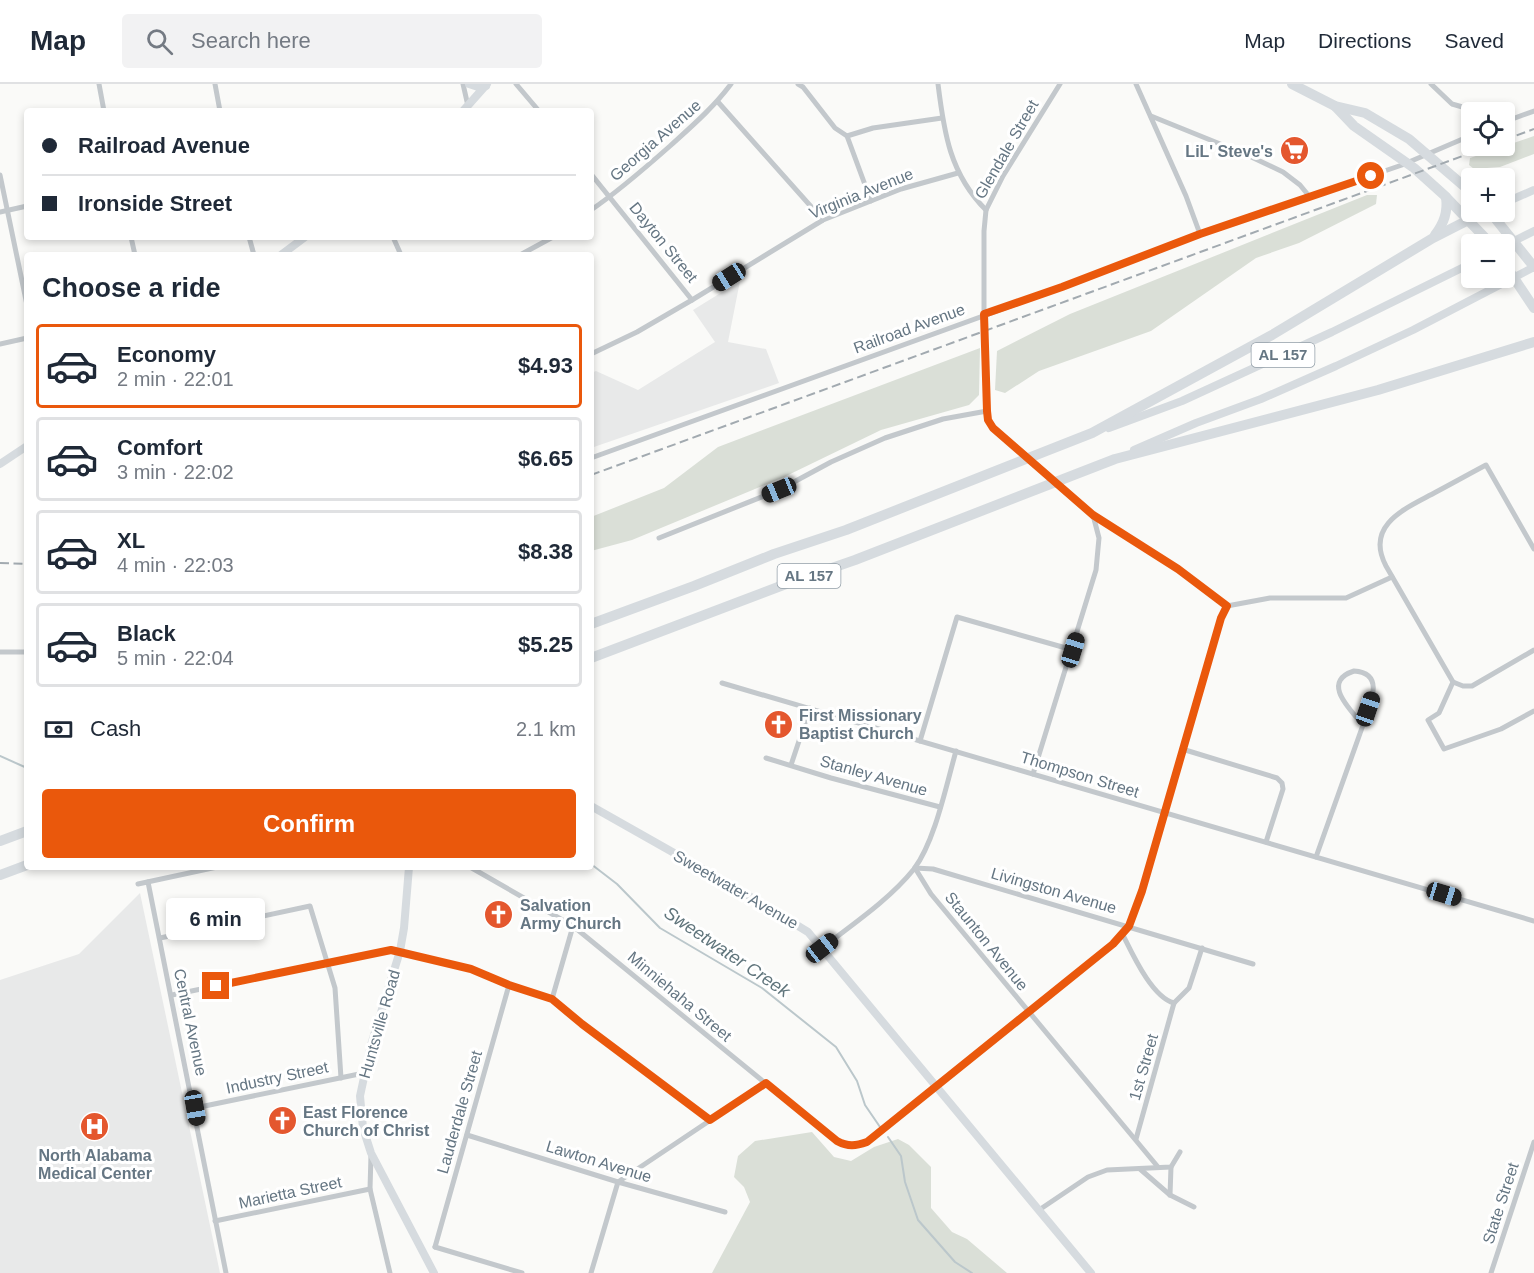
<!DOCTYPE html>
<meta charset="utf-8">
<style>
body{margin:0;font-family:Arial,sans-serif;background:#f2f2f3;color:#1f2937;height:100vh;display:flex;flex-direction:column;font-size:22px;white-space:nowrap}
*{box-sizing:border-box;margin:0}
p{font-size:20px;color:#747a83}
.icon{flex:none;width:33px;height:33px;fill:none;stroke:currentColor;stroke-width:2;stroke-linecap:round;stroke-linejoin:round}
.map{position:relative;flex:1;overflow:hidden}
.side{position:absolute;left:24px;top:168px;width:570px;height:618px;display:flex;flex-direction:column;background:#fff;border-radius:6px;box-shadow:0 3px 9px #0003}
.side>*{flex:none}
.banner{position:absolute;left:24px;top:24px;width:570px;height:132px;border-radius:6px;box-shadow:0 3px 9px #0003;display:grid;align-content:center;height:132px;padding:0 18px;background:#fff}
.controls{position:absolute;left:1461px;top:18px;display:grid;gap:12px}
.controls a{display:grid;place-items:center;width:54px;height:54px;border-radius:6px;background:#fff;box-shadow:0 3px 9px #0003;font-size:30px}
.end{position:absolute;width:27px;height:27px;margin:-14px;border:8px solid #ea580c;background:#fff;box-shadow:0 0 0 3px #fff}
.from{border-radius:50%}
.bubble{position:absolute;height:42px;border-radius:6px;background:#fff;box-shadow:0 3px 9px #0003;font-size:20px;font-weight:700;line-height:42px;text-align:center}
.car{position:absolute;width:18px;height:36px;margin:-18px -9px;border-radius:8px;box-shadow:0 0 4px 2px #0007;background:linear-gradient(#222 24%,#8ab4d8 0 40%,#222 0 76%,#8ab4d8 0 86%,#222 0)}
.banner b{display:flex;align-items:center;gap:21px;height:57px;font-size:22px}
.banner b+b{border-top:2px solid #e0e1e3}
.banner i{width:15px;height:15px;background:#1f2937}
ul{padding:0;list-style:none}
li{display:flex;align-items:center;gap:18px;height:84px;margin:0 12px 9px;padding:0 6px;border:3px solid #e0e1e3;border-radius:6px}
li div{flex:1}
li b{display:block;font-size:22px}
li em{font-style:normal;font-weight:700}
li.selected{border-color:#ea580c}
li>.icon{width:54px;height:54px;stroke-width:1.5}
h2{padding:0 18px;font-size:27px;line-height:72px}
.pay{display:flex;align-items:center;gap:15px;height:66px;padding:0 18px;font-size:22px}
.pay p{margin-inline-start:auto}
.primary-button{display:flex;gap:12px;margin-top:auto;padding:12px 18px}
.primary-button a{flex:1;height:69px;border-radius:6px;background:#ea580c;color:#fff;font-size:24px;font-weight:700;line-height:69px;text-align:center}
header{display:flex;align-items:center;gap:36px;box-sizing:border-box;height:84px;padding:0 30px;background:#fff;border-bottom:2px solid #e0e1e3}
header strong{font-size:28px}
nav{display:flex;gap:33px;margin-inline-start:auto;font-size:21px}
.search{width:420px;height:54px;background:#f2f2f3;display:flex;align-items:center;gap:15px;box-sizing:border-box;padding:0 21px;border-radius:6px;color:#747a83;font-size:22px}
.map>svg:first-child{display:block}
.built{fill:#e8e9e9}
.green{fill:#dadfd7}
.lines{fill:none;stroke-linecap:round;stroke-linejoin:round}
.stream{stroke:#bbc7cb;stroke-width:2}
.street{stroke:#c3c8cc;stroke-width:5}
.secondary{stroke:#d6dbdf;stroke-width:8}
.primary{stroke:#d6dbdf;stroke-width:8}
.highway{stroke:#d6dbdf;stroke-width:10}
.rail{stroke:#a2aab0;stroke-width:2;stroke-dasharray:9 4.5;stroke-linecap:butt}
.route{stroke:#ea580c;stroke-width:8}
.labels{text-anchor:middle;stroke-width:6;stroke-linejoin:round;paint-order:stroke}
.shield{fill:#fff;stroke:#939fa8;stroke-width:1.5}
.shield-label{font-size:15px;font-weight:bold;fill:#657683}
.street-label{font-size:16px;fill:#657683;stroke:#fff}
.poi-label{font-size:16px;font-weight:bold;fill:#657683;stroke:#fff;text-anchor:start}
.water-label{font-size:18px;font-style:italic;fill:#60757c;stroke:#fff}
</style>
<header>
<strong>Map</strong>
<div class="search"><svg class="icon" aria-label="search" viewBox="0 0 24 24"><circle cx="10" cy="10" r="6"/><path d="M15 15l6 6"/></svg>Search here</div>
<nav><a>Map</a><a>Directions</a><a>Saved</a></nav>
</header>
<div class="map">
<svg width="1534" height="1189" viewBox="0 0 1534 1189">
<rect width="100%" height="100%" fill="#fafaf8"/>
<!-- built -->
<g class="built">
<polygon points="740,197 728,258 766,265 779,299 591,364 591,289 596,287 638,306 715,258 693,226"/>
<polygon points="140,809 220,1189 0,1189 0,896 79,870"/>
</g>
<!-- green -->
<g class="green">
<polygon points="1534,52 1534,70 1500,83 1474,85 1469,81 1470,74"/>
<polygon points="1367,111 1377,111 1376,120 1299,159 1256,174 1151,247 1039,287 1005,309 995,306 997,267 1070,230"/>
<polygon points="980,264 979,311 969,321 881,346 784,393 632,456 591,467 591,433 664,404 718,363"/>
<polygon points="812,1048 834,1073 851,1077 874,1063 898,1055 909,1061 931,1083 931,1124 952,1148 967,1155 1007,1189 712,1189 750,1118 744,1103 734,1093 738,1072 755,1057"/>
</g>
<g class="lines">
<!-- stream -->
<g class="stream">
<polyline points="0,672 27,684"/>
<polyline points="591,780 617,800 660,844 762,904 836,963 857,997 865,1021 880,1043"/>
<polyline points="888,1053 901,1072 905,1098 918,1136 955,1178 972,1189"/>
</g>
<!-- street -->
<g class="street">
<polyline points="99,0 104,27"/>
<polyline points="215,0 220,27"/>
<polyline points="463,0 468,22"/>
<polyline points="516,0 539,27"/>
<polyline points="798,0 803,3 835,44 847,52 871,117"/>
<path d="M 938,0 C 944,49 950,90 986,126"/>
<polyline points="1060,0 1003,92 986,126 984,147 984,230 988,336 993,344 1093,431 1178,485 1227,522"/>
<polyline points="1136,0 1186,112 1200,150"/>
<polyline points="1431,0 1452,20 1480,28"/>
<polyline points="718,18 823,136"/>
<polyline points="1151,32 1245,70 1283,88 1300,101 1309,112"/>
<polyline points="1504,38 1534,27"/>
<polyline points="847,52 873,44 942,34"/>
<polyline points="591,90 692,216"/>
<polyline points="0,91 27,221"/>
<path d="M 591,126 C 619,107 644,85 670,62 C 692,42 713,24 731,0"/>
<polyline points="0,128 27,122"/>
<polyline points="131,153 135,171"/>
<polyline points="249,153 254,171"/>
<polyline points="393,153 401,171"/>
<polyline points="520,171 553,153"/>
<polyline points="0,260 27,254"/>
<polyline points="591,270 637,248 692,216 823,136 901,105 958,89"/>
<polyline points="591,374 1063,203 1200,150 1402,81 1472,51"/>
<polyline points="659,454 779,406 831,378 885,354 943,335 987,327"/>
<path d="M 1534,465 L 1486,381 C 1469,390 1453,399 1436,408 C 1407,424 1364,440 1386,482 L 1453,598 L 1463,602 L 1472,602 L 1534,566"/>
<polyline points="1227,522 1270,514 1346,514 1392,493"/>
<polyline points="0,568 27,568"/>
<path d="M 1354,587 C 1387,589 1369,623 1363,641 C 1351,626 1320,598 1354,587 Z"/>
<polyline points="1453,598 1439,629 1428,636 1444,665 1501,645 1534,627"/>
<polyline points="722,599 1534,837"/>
<polyline points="920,657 957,533 1073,566"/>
<polyline points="1182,665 1277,694 1282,699 1283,705 1266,758"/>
<polyline points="766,674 831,694 940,723"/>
<polyline points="791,681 810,624"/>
<polyline points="1033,690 1096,486 1099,454 1093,431"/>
<polyline points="1316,773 1363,641"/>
<path d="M 470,783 L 573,842 L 830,1052 C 845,1062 851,1064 867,1058 L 1113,860 L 1129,842 L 1142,807 L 1221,534 L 1227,522"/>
<polyline points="915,784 931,810 1158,1083"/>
<polyline points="915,784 933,785 1253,880"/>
<polyline points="148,798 226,1189"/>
<polyline points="138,800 217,783"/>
<path d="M 1123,851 C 1133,871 1152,913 1174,919"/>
<polyline points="160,854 310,822 335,904 341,994"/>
<path d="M 822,864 C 853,840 889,816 914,785 C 935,757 946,702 956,667"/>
<polyline points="172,911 391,866 471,885 509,901 552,915 582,940 710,1036"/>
<polyline points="552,915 573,842"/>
<polyline points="1174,919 1189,904 1202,864"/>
<polyline points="195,1024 364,989"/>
<polyline points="467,1051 618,1098 725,1128"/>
<polyline points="1136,1055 1174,919"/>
<polyline points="371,1071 370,1105 390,1189"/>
<polyline points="1140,1085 1170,1111 1194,1123"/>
<polyline points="1170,1111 1171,1083"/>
<polyline points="1039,1126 1088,1093 1107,1086 1171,1083 1180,1068"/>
<polyline points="215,1137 370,1105"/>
<polyline points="435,1163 509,901"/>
<polyline points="435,1163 522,1189"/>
<polyline points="591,1189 618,1098 766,999"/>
<polyline points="1491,1189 1534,1058"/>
</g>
<!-- secondary -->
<g class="secondary">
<polyline points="469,0 478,3 486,2"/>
<polyline points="463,27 487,0"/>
<polyline points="281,171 305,153"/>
<polyline points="0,380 27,362"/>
<polyline points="591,722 736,804 808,848 1091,1189"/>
<polyline points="409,783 404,844 400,867 371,961 360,1012 363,1044 371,1069 434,1189"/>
</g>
<!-- primary -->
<g class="primary">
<polyline points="1504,119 1534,106"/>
<polyline points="1504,162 1534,147"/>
<polyline points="1109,344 1182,317 1332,248 1472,179"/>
<polyline points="1134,366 1196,339 1261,315 1336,282 1413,246 1534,183"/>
</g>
<!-- highway -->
<g class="highway">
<polyline points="1292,0 1335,22 1365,29 1409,55 1472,109"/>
<polyline points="1335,22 1354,42 1414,84 1444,111 1491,160"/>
<polyline points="1490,128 1534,183"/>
<path d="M 1435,151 C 1444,139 1448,128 1446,113"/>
<polyline points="1504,179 1534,224"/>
<polyline points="591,540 694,502 774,470 846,446 1092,349 1272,251 1433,154 1484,128"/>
<polyline points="591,574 786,500 855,476 1115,375 1378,306 1534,258"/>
<polyline points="0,757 27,747"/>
<polyline points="0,791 27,781"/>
</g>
<!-- rail -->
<g class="rail">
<polyline points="1504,56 1534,45"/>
<polyline points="591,391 1490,62"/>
<polyline points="0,479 27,480"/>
</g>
</g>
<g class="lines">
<!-- route -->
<path class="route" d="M 216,902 L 391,866 L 471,885 L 509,901 L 552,915 L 582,940 L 710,1036 L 766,999 L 837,1057 C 848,1063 856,1062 867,1058 L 1113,860 L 1129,842 L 1142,807 L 1221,534 L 1227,522 L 1178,485 L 1093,431 L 993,344 L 988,336 L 987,327 L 984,230 L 1062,203 L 1200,150 L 1371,92"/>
</g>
<!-- icons -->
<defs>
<symbol id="supermarket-disc" viewBox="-11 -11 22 22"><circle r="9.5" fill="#e4572e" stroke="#fff"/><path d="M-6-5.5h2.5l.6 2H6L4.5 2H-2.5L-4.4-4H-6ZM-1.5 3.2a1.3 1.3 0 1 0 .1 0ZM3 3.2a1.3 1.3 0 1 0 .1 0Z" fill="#fff"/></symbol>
<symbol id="church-disc" viewBox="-11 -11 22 22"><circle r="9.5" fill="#e4572e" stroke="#fff"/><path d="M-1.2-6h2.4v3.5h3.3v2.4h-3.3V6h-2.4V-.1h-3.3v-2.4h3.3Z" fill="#fff"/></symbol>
<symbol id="hospital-disc" viewBox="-11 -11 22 22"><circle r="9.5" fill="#e4572e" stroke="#fff"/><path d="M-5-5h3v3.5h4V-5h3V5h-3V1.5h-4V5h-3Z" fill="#fff"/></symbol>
</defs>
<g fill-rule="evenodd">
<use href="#supermarket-disc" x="1278" y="50" width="33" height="33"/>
<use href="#church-disc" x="762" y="624" width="33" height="33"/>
<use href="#church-disc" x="482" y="814" width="33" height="33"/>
<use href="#church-disc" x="266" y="1020" width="33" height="33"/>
<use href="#hospital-disc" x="78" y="1026" width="33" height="33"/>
</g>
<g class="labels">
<!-- shield labels -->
<g class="shield">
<rect x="1251.5" y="259" width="63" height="24" rx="4.5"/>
<rect x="777.5" y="480" width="63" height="24" rx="4.5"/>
</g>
<g class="shield-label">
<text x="1283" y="276">AL 157</text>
<text x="809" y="497">AL 157</text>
</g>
<!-- street labels -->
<g class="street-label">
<text transform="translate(655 56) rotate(-41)" y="6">Georgia Avenue</text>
<text transform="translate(1006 65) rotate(-60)" y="6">Glendale Street</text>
<text transform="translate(861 109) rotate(-22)" y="6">Virginia Avenue</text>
<text transform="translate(664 158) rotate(51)" y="6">Dayton Street</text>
<text transform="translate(909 244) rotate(-20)" y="6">Railroad Avenue</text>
<text transform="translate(1080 690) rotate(17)" y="6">Thompson Street</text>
<text transform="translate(874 691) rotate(16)" y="6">Stanley Avenue</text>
<text transform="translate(736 805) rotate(30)" y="6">Sweetwater Avenue</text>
<text transform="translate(1054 806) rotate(16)" y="6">Livingston Avenue</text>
<text transform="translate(987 857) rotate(51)" y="6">Staunton Avenue</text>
<text transform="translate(680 912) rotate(40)" y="6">Minniehaha Street</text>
<text transform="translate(191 938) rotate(78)" y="6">Central Avenue</text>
<text transform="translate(379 940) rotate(-74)" y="6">Huntsville Road</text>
<text transform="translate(1143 983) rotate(-74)" y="6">1st Street</text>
<text transform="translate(277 993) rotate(-12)" y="6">Industry Street</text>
<text transform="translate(459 1028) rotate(-74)" y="6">Lauderdale Street</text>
<text transform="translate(599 1077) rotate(17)" y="6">Lawton Avenue</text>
<text transform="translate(290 1108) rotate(-12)" y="6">Marietta Street</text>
<text transform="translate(1500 1119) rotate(-72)" y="6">State Street</text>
</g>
<!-- poi labels -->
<g class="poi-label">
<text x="1273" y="73" text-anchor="end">LiL' Steve's</text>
<text x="799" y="637">First Missionary<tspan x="799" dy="18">Baptist Church</tspan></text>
<text x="520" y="827">Salvation<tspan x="520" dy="18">Army Church</tspan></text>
<text x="303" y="1034">East Florence<tspan x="303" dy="18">Church of Christ</tspan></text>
<text x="95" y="1077" text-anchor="middle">North Alabama<tspan x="95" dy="18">Medical Center</tspan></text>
</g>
<!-- water labels -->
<g class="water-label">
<text transform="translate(727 868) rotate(34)" y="6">Sweetwater Creek</text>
</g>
</g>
</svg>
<div class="controls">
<a><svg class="icon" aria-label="locate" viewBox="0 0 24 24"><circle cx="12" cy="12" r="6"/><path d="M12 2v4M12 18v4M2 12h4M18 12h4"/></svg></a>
<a>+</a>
<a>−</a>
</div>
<i class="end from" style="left:1371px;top:92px"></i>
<i class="end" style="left:216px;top:902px"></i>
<div class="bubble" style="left:166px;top:814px;width:99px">6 min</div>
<i class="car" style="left:729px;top:193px;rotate:238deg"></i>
<i class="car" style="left:779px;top:406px;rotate:248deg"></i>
<i class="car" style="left:1073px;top:566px;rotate:17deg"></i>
<i class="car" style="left:1368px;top:625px;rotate:19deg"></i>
<i class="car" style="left:1444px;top:810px;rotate:107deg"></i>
<i class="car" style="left:822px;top:864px;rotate:52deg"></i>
<i class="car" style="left:195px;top:1024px;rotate:170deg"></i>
<div class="banner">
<b><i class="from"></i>Railroad Avenue</b>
<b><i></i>Ironside Street</b>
</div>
<section class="side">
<h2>Choose a ride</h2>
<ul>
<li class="selected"><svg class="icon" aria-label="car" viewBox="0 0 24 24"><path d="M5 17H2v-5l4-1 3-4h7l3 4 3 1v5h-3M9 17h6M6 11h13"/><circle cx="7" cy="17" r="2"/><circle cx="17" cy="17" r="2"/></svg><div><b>Economy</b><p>2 min · 22:01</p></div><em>$4.93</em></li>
<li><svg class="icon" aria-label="car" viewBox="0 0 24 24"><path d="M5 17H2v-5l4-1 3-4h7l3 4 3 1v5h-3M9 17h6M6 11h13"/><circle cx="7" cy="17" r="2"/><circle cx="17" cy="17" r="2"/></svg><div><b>Comfort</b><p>3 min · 22:02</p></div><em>$6.65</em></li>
<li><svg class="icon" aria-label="car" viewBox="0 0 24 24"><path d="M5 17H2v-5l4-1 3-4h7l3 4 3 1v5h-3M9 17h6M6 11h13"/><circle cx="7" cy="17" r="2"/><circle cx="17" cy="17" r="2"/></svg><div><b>XL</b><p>4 min · 22:03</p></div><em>$8.38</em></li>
<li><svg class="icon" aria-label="car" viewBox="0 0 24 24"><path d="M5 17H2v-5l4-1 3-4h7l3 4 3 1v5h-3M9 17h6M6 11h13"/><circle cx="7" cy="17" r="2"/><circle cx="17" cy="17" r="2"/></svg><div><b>Black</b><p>5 min · 22:04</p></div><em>$5.25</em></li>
</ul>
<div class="pay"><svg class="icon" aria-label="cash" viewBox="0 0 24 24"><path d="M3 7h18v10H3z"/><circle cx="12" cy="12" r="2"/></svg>Cash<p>2.1 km</p></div>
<div class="primary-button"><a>Confirm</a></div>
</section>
</div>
